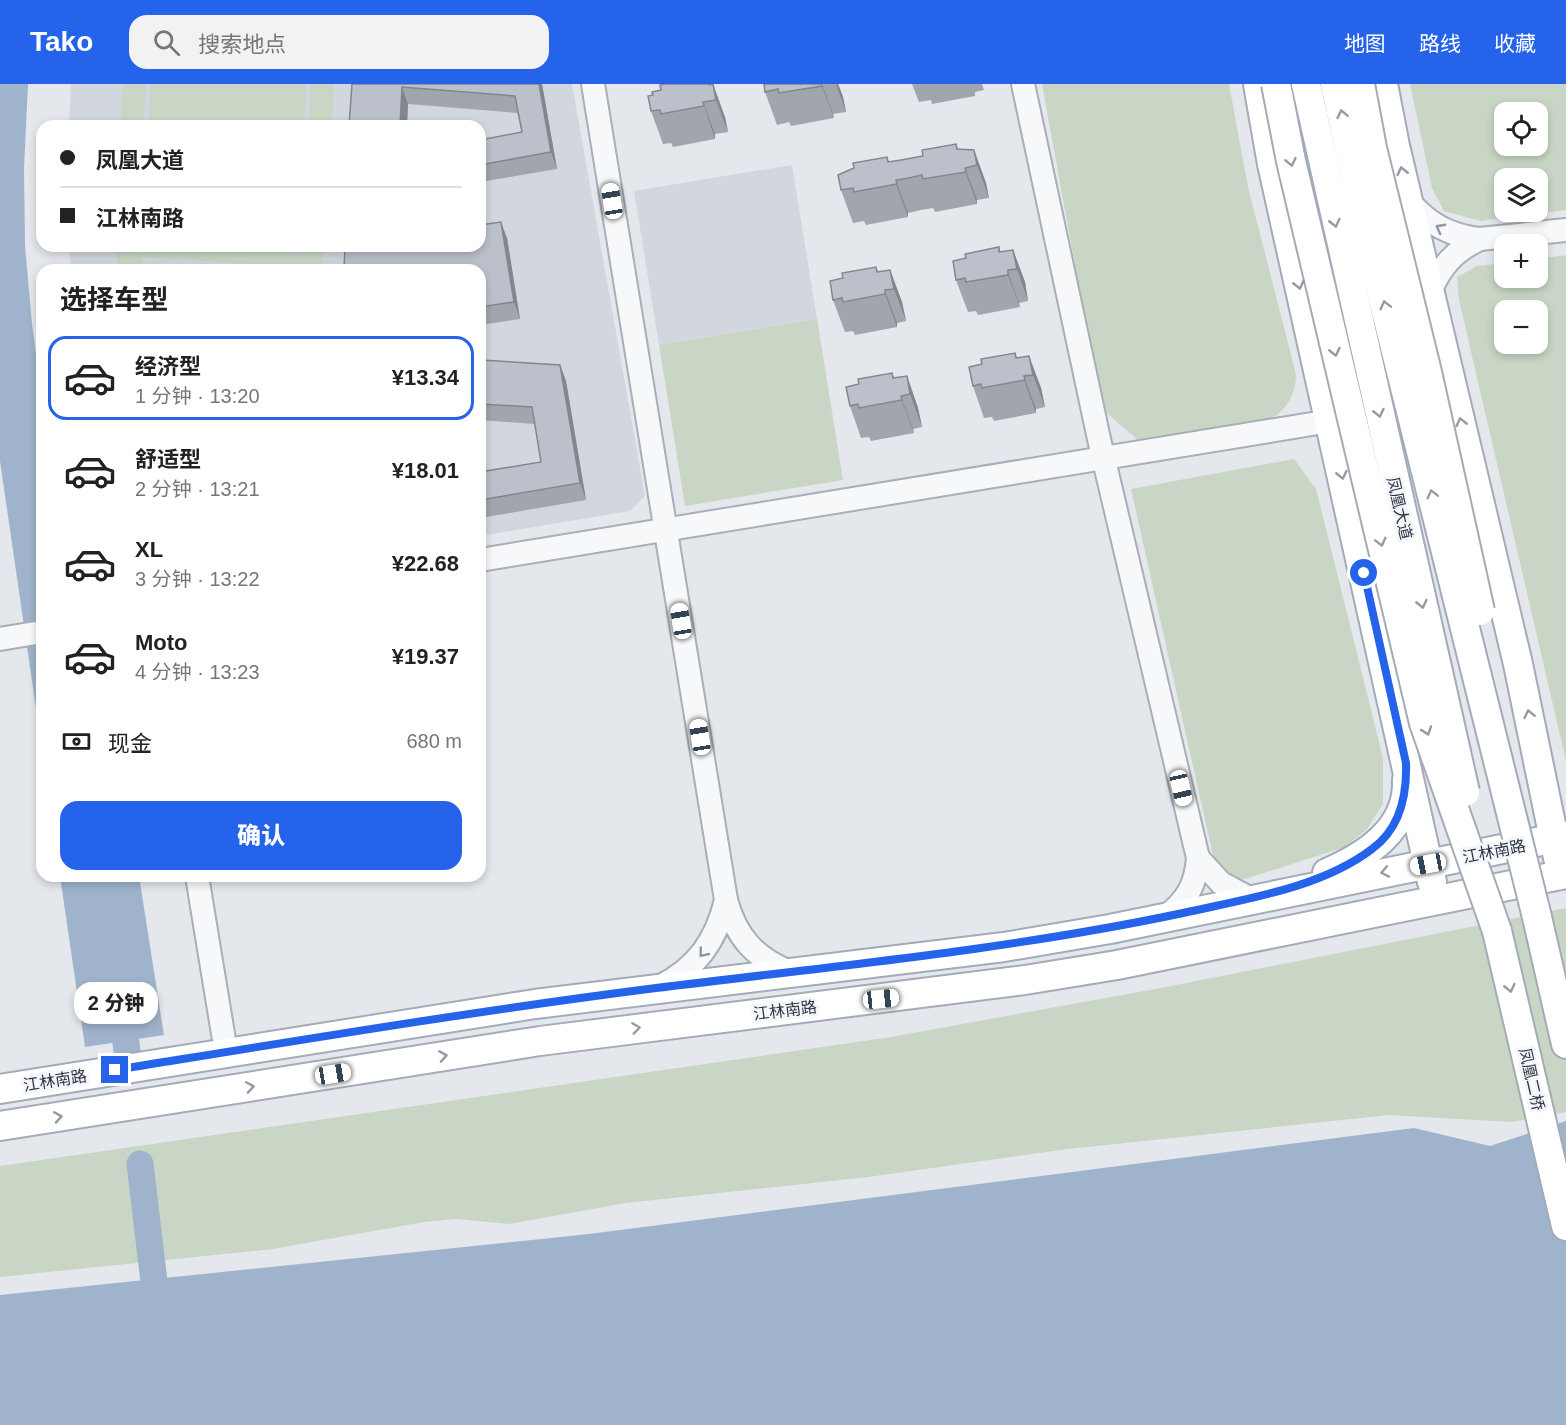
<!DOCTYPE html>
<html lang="zh">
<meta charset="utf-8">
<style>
body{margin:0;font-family:Arial,"Noto Sans SC",sans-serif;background:#f2f2f2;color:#222;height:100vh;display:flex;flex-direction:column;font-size:22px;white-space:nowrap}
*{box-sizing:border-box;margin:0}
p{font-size:20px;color:#767676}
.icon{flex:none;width:33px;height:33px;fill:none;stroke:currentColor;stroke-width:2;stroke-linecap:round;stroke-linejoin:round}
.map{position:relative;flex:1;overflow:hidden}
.sheet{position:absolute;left:36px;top:180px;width:450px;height:618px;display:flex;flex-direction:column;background:#fff;border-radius:18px;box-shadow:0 3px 9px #0003}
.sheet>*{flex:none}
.banner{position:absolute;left:36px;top:36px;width:450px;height:132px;border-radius:18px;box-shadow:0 3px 9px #0003;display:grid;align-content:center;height:132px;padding:0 24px;background:#fff}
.fabs{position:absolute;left:1494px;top:18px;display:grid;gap:12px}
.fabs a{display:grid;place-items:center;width:54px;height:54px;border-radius:12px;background:#fff;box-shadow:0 3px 9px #0003;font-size:30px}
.end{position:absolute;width:27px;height:27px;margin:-14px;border:8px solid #2563eb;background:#fff;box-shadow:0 0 0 3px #fff}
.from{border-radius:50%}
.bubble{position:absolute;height:42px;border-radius:18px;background:#fff;box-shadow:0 3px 9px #0003;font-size:20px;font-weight:800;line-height:42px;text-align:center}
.car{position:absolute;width:18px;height:36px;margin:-18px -9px;border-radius:8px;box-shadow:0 0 4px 2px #0007;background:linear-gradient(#fff 24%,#345 0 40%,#fff 0 76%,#345 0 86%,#fff 0)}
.banner b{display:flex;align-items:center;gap:21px;height:57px;font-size:22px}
.banner b+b{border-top:2px solid #e0e0e0}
.banner i{width:15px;height:15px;background:#222}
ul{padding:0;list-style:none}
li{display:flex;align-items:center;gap:18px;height:84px;margin:0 12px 9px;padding:0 12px;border:3px solid transparent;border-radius:18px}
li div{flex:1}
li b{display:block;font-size:22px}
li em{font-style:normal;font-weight:800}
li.selected{border-color:#2563eb}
li>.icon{width:54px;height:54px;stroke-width:1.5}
h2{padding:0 24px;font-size:27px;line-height:72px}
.pay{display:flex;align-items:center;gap:15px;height:66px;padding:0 24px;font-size:22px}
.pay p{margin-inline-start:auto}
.action{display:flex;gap:12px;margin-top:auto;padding:12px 24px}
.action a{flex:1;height:69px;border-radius:18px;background:#2563eb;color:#fff;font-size:24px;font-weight:800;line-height:69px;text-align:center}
header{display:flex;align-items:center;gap:36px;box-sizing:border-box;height:84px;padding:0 30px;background:#2563eb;color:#fff}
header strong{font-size:28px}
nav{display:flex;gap:33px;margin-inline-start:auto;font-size:21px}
.search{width:420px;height:54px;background:#f2f2f2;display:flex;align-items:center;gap:15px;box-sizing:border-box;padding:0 21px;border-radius:18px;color:#767676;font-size:22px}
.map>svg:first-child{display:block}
.built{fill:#d2d6de}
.green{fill:#c9d6c5;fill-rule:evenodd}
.water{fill:#9fb4cc}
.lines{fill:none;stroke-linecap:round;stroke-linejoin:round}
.river{stroke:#9fb4cc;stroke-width:27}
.minor-casing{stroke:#a9aeb7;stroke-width:26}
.major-casing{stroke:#a3abb8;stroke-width:32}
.minor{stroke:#f7f8fa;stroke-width:22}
.major{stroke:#fff;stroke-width:28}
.major-bridge-casing{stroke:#a3abb8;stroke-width:32;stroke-linecap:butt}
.major-bridge{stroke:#fff;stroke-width:28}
.wall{fill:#a1a5ae}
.shaded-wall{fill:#83868d}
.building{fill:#bbc0ca;stroke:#83868d;stroke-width:1.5}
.oneway{stroke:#959aa2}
.oneway2{stroke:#9196a0}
.route{stroke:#2563eb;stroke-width:8}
.labels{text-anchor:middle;stroke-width:6;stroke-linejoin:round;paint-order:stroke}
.street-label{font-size:16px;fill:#2b3445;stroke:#f4f6f9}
</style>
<header>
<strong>Tako</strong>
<div class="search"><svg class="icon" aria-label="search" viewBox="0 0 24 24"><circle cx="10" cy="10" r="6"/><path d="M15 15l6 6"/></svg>搜索地点</div>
<nav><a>地图</a><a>路线</a><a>收藏</a></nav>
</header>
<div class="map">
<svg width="1566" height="1341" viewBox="0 0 1566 1341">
<rect width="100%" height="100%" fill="#e4e7ec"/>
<!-- built -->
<g class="built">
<polygon points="71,0 572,0 645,412 630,427 480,452 480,186 71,186 69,162 480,162 480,42 69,42"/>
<polygon points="792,81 817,235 659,261 634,107"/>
</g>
<!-- green -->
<g class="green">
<polygon points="123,0 146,0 143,42 120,42"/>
<polygon points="151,0 306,0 304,42 148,42"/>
<polygon points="311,0 334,0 332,42 309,42"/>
<path d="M 1042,0 L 1229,0 L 1248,103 L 1296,290 C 1296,312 1286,328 1266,337 L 1139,357 L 1101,324 Z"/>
<path d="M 1410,0 L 1566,0 L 1566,126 L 1481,137 L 1444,127 L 1432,104 ZM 1538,28 L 1538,62 L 1504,62 L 1504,28 ZM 1538,94 L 1538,128 L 1504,128 L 1504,94 Z"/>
<polygon points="113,162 137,162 139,170 140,162 296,162 295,180 300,162 324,162 322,186 292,186 294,183 140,173 144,186 120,186"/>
<path d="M 1566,171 L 1566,677 L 1459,216 L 1457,193 L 1477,182 L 1504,179 L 1504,194 L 1538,194 L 1538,175 ZM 1538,226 L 1538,260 L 1504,260 L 1504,226 Z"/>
<polygon points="817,235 843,396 685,422 659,261"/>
<polygon points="1294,375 1316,405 1383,674 1383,720 1367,745 1345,763 1220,803 1131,405"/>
<polygon points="1566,824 1566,1028 1512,1038 1389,1031 1068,1065 868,1093 626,1119 509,1140 456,1135 424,1138 273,1165 0,1193 0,1082 891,953 1161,904"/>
</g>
<!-- water -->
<g class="water">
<polygon points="0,0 28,0 24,84 25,162 32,240 42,314 42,666 0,377"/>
<polygon points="60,792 139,792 164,951 85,963"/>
<polygon points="1566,1037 1566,1341 0,1341 0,1211 589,1150 1414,1044 1490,1062"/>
</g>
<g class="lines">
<!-- river -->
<g class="river">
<polyline points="121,921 127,967"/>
<polyline points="140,1080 158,1231"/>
</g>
<defs>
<g id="minor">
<path d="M 593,0 L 726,816 C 736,853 755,874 790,888"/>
<path d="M 1023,0 L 1099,355 L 1198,774 C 1196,800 1187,817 1166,832"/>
<path d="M 1409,117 C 1428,140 1450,152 1480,155 L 1566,146"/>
<path d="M 1430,208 C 1441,182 1454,167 1480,155"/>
<polyline points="480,476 1330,337"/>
<polyline points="0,555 42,548"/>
<polyline points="1198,774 1221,799 1251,815"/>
<polyline points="197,792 226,968"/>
<path d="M 659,903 C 697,884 716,857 726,816"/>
</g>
<g id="major">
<polyline points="1258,0 1272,80 1432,798"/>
<polyline points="1383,0 1395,62 1518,580 1558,774"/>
<path d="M 1327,789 C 1366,772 1409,745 1407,696"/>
<polyline points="1537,833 1566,960"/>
<polyline points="1497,847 1566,1142"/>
<polyline points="0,1005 535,920 1004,863 1110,845 1566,752"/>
<polyline points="0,1042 540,957 1025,896 1117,881 1566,790"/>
</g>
</defs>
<!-- minor casing -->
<use href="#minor" class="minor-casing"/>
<!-- major casing -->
<use href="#major" class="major-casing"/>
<!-- minor -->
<use href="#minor" class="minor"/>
<!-- major -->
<use href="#major" class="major"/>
<defs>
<g id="major-bridge">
<polyline points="1276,0 1291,77 1424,639 1497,847"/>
<polyline points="1306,0 1465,708"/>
<polyline points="1335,0 1374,179 1537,833"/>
<polyline points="1360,0 1372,64 1427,288 1480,527"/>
</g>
</defs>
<!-- major-bridge casing -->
<use href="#major-bridge" class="major-bridge-casing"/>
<!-- major-bridge -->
<use href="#major-bridge" class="major-bridge"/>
</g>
<!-- wall -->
<g class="wall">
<polygon points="352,0 542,0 557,85 480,98 480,56 522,48 518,29 408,20 407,42 349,42"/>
<polygon points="764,0 838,0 843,13 846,28 833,30 834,34 791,42 789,38 777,41 765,8"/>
<polygon points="912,0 982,0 984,6 975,8 975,12 932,20 931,16 919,18"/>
<polygon points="709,1 725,33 728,48 715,50 715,55 673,63 671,59 663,60 651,27 653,11 661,6"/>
<polygon points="956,60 958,65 974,66 986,99 989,114 977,116 977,120 935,128 933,124 921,126 908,129 908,133 866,141 864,137 853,139 841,106 887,73 889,78 923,72"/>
<polygon points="507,154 520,235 480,241 480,186"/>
<polygon points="999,163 1000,168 1013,166 1025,198 1028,217 1019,219 1020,223 978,231 976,227 968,228 956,196 966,174"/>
<polygon points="876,183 878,188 890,186 902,218 906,237 897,239 897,243 855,251 853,247 845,248 833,216 843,194"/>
<polygon points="1015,269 1017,274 1029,272 1041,304 1045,323 1036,325 1036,329 994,337 992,333 984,334 973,302 982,280"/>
<polygon points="560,281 566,297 586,416 480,434 480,388 541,378 535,340 480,336 480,282"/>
<polygon points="892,289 894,294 907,292 918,324 922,343 913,345 914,349 871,357 869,353 861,354 850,322 859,300"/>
</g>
<!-- shaded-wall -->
<g class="shaded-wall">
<polygon points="539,0 542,0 557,85 551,68"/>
<polygon points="696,0 715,50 715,55 704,22"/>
<polygon points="713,0 725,33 728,48 716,16"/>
<polygon points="822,0 833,30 834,34 822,2"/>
<polygon points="836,0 838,0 843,13 846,28"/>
<polygon points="402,3 408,20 407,42 400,42"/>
<polygon points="956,60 977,116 977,120 957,65"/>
<polygon points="974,66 986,99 989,114 977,81"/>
<polygon points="887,73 908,129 908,133 888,78"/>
<polygon points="501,138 507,154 520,235 514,218"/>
<polygon points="999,163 1019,219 1020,223 999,168"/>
<polygon points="1013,166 1025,198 1028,217 1017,185"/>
<polygon points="876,183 897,239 897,243 877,188"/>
<polygon points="890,186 902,218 906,237 894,205"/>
<polygon points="1015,269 1036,325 1036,329 1016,274"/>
<polygon points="1029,272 1041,304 1045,323 1033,291"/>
<polygon points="560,281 566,297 586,416 580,399"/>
<polygon points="892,289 913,345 914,349 893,294"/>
<polygon points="907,292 918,324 922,343 910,310"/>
</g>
<!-- building -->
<g class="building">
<polygon points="352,0 539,0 551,68 480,81 480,56 522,48 515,12 402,3 400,42 349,42"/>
<polygon points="665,0 708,0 709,1 713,0 716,16 703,18 704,22 661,30 660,26 651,27 648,12 653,11 652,8 661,6 660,1"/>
<polygon points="764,0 822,0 822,2 779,9 778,5 765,8"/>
<polygon points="956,60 957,65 974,66 977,81 965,84 966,88 923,95 922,91 909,94 896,96 897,100 854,108 853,104 841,106 838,91 854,84 853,79 887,73 888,78 901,76 923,72 922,66"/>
<polygon points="501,138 514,218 480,223 480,186 344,186 345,162 480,162 480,141"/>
<polygon points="999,163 999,168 1013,166 1017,185 1008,186 1008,191 966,198 965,194 956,196 953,177 966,174 965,170"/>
<polygon points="876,183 877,188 890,186 894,205 885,206 885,210 843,218 842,214 833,216 830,197 843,194 842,189"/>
<polygon points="1015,269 1016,274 1029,272 1033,291 1024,292 1025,296 982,304 981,300 973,302 969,283 982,280 981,275"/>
<polygon points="481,276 560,281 580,399 480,416 480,388 541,378 532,323 480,320 480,282 481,282"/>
<polygon points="892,289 893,294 907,292 910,310 901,312 902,316 859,324 858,320 850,322 846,303 859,300 858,295"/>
</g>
<!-- one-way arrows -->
<defs><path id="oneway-chevron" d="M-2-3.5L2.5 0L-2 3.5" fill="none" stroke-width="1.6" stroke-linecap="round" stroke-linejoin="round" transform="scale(1.5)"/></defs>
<g class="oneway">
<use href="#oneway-chevron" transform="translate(1342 30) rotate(-102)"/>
<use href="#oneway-chevron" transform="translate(1291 78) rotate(78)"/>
<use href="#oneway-chevron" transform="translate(1402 87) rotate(-103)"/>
<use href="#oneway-chevron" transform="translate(1335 139) rotate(77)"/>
<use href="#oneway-chevron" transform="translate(1299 201) rotate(77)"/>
<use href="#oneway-chevron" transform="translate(1385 221) rotate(-104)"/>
<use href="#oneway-chevron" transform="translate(1335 268) rotate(77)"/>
<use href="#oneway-chevron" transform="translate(1379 329) rotate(77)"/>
<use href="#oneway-chevron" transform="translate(1461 338) rotate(-103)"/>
<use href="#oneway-chevron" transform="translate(1342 391) rotate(77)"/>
<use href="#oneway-chevron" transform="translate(1432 410) rotate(-104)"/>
<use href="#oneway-chevron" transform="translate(1381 458) rotate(76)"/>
<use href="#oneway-chevron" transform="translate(1422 520) rotate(77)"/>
<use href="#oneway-chevron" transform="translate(1529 630) rotate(-102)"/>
<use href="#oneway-chevron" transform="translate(1427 647) rotate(71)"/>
<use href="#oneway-chevron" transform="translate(1385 788) rotate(169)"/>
<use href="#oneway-chevron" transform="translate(1510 904) rotate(77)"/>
<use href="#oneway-chevron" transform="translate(636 944) rotate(-8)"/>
<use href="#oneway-chevron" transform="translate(443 972) rotate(-9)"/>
<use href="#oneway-chevron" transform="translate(250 1003) rotate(-9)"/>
<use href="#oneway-chevron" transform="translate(58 1033) rotate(-9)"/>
</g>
<g class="oneway2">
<use href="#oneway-chevron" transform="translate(1440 144) rotate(-152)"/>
<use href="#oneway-chevron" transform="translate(703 869) rotate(129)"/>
</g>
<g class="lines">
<!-- route -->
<path class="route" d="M 115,986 C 295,957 475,927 656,904 C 834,882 1008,866 1183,829 C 1245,815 1321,804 1372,765 C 1400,745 1407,712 1406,679 L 1364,489"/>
</g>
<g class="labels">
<!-- street labels -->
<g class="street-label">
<text transform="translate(1400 424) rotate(77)" y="6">凤凰大道</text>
<text transform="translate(1494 767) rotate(-11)" y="6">江林南路</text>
<text transform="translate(785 926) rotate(-7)" y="6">江林南路</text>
<text transform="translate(1532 995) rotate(77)" y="6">凤凰二桥</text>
<text transform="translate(55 996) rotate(-9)" y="6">江林南路</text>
</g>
</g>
</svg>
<div class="fabs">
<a><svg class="icon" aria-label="locate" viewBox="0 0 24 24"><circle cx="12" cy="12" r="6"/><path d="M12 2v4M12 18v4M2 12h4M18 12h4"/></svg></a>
<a><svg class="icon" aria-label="layers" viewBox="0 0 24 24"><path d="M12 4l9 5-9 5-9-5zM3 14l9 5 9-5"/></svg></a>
<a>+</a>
<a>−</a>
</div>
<i class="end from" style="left:1364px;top:489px"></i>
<i class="end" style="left:115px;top:986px"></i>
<div class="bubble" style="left:74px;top:898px;width:84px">2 分钟</div>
<i class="car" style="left:612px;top:117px;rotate:351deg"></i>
<i class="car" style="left:681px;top:537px;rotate:351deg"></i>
<i class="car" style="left:700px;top:653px;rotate:351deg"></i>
<i class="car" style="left:1181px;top:704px;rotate:167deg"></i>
<i class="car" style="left:1428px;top:780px;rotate:259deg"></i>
<i class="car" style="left:881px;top:915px;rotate:84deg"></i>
<i class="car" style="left:333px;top:990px;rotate:81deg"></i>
<div class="banner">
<b><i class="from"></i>凤凰大道</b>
<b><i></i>江林南路</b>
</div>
<section class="sheet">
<h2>选择车型</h2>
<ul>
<li class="selected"><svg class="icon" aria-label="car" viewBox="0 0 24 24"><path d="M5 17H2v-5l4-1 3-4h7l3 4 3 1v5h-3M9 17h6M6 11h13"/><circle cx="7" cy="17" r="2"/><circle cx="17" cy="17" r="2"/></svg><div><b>经济型</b><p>1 分钟 · 13:20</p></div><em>¥13.34</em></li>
<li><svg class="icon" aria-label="car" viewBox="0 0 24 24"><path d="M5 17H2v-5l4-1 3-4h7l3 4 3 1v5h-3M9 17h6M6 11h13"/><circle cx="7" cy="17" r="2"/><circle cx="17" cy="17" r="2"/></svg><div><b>舒适型</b><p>2 分钟 · 13:21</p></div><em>¥18.01</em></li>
<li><svg class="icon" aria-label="car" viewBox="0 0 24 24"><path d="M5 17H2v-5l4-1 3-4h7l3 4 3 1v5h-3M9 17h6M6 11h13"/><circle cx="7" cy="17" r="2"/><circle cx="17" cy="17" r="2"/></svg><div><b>XL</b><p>3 分钟 · 13:22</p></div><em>¥22.68</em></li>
<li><svg class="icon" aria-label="car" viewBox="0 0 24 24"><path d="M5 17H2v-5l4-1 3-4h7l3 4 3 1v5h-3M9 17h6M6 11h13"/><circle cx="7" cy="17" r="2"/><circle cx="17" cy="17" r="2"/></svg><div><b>Moto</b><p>4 分钟 · 13:23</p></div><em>¥19.37</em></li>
</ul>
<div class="pay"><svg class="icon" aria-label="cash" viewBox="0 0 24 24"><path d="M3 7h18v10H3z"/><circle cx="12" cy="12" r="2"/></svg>现金<p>680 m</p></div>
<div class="action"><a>确认</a></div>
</section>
</div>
